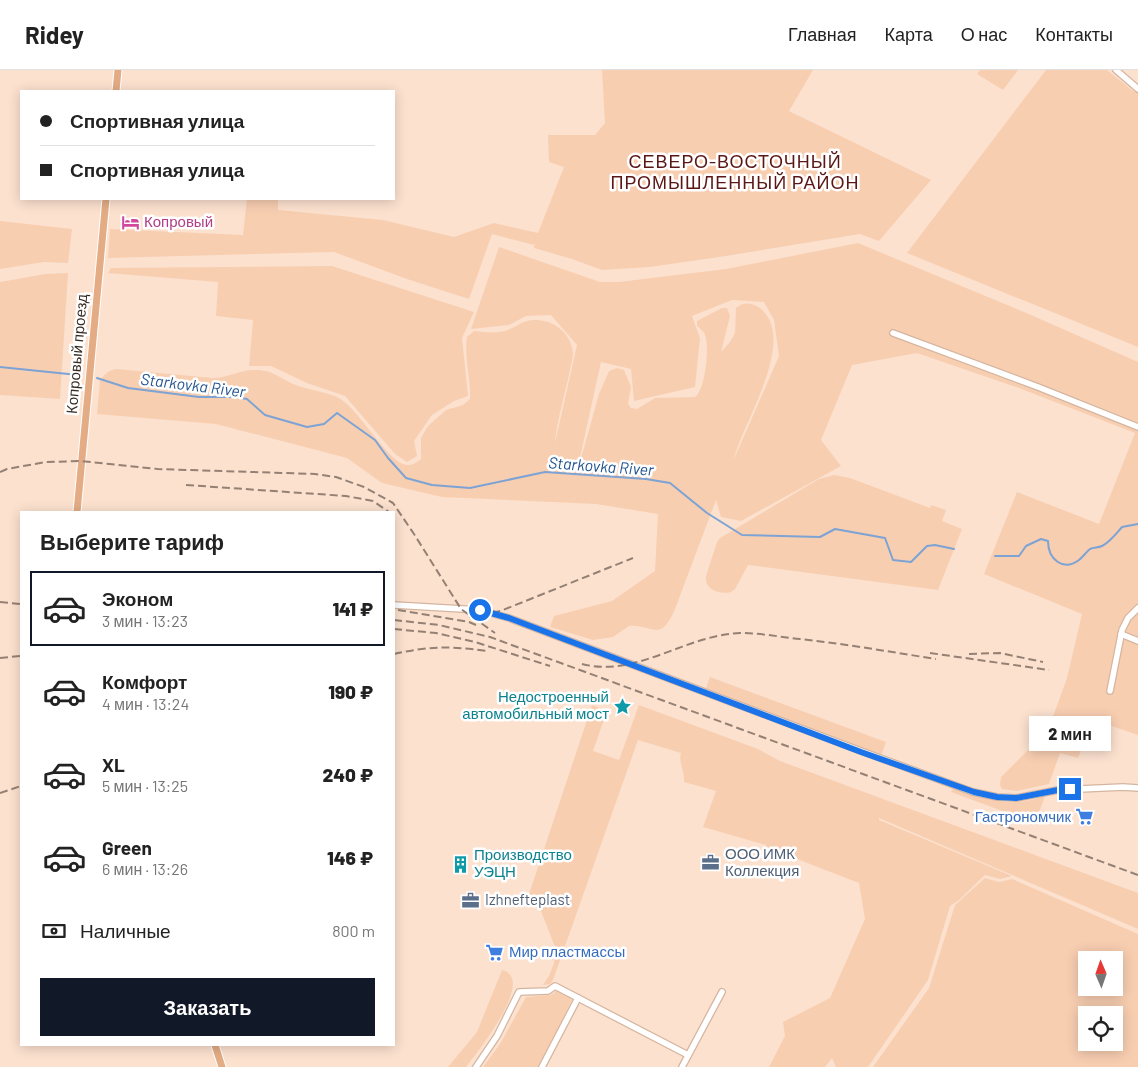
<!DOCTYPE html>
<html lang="ru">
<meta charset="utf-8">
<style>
body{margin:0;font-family:Barlow,sans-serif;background:#f2f2f2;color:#222;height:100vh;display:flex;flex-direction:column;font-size:19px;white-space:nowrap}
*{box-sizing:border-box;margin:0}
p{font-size:16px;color:#767676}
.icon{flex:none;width:28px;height:28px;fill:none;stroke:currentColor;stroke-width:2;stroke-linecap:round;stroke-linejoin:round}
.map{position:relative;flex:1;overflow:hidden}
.sheet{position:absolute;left:20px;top:441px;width:375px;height:535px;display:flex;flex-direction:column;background:#fff;border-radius:0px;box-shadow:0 2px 12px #0003}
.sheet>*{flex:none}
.banner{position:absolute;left:20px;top:20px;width:375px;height:110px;border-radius:0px;box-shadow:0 2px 12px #0003;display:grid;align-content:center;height:110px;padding:0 20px;background:#fff}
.needle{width:32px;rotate:358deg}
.tools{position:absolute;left:1078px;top:881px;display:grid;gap:10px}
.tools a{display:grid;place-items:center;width:45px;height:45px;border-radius:0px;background:#fff;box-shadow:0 2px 12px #0003;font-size:25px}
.end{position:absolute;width:22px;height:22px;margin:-11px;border:6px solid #1a73e8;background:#fff;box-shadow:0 0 0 2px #fff}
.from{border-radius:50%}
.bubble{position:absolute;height:35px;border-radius:0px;background:#fff;box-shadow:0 2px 12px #0003;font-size:16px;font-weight:800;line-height:35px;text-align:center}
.banner b{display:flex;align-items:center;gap:18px;height:48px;font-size:19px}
.banner b+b{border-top:1px solid #e0e0e0}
.banner i{width:12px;height:12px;background:#222}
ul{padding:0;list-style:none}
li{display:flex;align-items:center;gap:15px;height:75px;margin:0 10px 8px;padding:0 10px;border:2px solid transparent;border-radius:0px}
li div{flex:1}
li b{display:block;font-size:19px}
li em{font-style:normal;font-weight:800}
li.active{border-color:#111827}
li>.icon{width:45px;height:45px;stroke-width:1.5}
h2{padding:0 20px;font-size:22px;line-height:60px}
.pay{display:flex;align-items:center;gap:12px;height:55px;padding:0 20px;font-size:19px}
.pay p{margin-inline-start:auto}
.cta{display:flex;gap:10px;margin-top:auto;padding:10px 20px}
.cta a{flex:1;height:58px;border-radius:0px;background:#111827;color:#fff;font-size:20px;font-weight:800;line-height:58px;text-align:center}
header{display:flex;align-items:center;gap:30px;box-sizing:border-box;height:70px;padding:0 25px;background:#fff;border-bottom:1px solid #e0e0e0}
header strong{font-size:24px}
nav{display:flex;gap:28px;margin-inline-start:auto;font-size:18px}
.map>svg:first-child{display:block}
.green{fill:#f8ceb1;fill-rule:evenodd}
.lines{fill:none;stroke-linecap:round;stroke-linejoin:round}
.stream{stroke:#7da3d4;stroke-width:2}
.minor-casing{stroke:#d5b59f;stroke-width:8}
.major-casing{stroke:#fff;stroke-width:9}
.minor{stroke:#fff;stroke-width:5.5}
.major{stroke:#e4ac85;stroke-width:7}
.rail{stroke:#948174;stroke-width:2;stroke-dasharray:8 4;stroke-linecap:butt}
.route{stroke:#1a73e8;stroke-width:6}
.labels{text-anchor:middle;stroke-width:5;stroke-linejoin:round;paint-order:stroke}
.hotel-label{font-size:15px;fill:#b23c85;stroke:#fff;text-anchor:start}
.street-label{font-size:15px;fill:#372b22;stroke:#fff}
.culture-label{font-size:15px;fill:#0d838f;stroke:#fff;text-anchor:end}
.shop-label{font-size:15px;fill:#366cbe;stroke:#fff;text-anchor:end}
.service-label{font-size:15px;fill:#4e5e75;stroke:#fff;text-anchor:start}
.water-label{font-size:16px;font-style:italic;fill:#1f528f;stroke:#fff}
.quarter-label{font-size:18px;letter-spacing:1px;fill:#5b1616;stroke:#fff}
</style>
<header>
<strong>Ridey</strong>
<nav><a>Главная</a><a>Карта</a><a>О нас</a><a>Контакты</a></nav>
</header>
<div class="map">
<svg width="1138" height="997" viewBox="0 0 1138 997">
<rect width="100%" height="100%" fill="#fce1cf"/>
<!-- green -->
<g class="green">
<polygon points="602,0 813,0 789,41 931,110 879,171 860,164 726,186 650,197 602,200 572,189 534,178 535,172 534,175 492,164 469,229 407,209 334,182 108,188 110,159 243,165 247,129 276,129 278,130 278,140 383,150 454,167 494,153 538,163 564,97 549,92 548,65 595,65 605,53"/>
<polygon points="980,0 1018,0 1003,20 977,4"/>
<polygon points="1046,0 1107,0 1133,21 1138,23 1138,277 907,183"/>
<polygon points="0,151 72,159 68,193 44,192 0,199"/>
<path d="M 858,173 L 1031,245 L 1138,292 L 1138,665 L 1094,650 L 1078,688 L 1060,683 L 1049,714 L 1017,721 L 1002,719 L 1000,715 L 1001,707 L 1029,679 L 1054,644 L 1067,608 L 1082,544 L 984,504 L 1017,422 L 1099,454 L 1135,363 L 1019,318 L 917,283 L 852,295 L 821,370 L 841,396 L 741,451 L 721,447 L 716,430 L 675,539 C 660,574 653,554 629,556 L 613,567 L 593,570 L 550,557 L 554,546 L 612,531 L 655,501 L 658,444 L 596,434 L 442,427 L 382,413 L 347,388 L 216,354 L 97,344 L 100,311 C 104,304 108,301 116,299 L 213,308 C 227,308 240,300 254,300 C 273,299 280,309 296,315 C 313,322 332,321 346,333 C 362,347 388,389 403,394 C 410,397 416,393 421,389 L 421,368 L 428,356 L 446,340 L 463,335 L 470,329 C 471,308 464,288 467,267 L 474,261 C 486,262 497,264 508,260 C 519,255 525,249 537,250 C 555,251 571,263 573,283 C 573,290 570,298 569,305 C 564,327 557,351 555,373 L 577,275 L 551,245 L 526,246 L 509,255 L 471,259 L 499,177 L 600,212 L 619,212 L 726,199 ZM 732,230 L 764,232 L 774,250 L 779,286 L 734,389 C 742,354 799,269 760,238 C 753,233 743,231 736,238 L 735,263 L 730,272 L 721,282 L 730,246 L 727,238 L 722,238 L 697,251 L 697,256 C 700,259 704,261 705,265 C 710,276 705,321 695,327 L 655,328 L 637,339 L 631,338 L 628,334 L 631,317 L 624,300 L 617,298 L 609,301 L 599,324 L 575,410 L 601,292 L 631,299 L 634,331 L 695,317 L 700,268 L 692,246 Z"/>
<polygon points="332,196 474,242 462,268 468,326 454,331 432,345 414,371 417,386 407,392 395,384 345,326 307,313 271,296 249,296 253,250 216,246 218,212 108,203 111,198"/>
<polygon points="68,203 60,329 0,325 0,212 45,204"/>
<path d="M 834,405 L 850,408 L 930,438 L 931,435 L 946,440 L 942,451 L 962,459 L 938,520 L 748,495 L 735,519 L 731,522 C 720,525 704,520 706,506 L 717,472 L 720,468 L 819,409 Z"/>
<polygon points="710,607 886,672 881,686 706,618"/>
<path d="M 592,635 L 607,641 L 593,681 L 619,690 L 639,635 L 758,679 L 780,691 L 1138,823 L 1138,859 L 879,748 L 879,750 L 1012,806 L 1000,809 L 985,805 L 959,830 L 950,836 L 928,910 L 868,997 L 836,997 L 832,988 L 825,997 L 769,997 L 785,966 L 783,952 L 830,928 L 865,849 L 859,813 L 766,777 L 766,775 L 703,757 L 716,721 L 684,712 C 685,701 678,693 681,683 L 638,670 L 553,910 L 550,914 L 543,915 L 549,906 L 554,893 L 555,877 L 541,841 L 527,830 Z"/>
<path d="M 953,719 C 988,729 1008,739 1045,726 L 1035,753 L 951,722 Z"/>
<path d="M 985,808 L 999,812 L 1012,809 L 1138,864 L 1138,997 L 873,997 L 929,918 L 955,835 ZM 1086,890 L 1114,890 L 1114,918 L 1086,918 ZM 1086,945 L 1114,945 L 1114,972 L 1086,972 Z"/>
<path d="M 502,900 C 537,908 477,983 466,997 L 448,997 L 477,962 Z"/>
<polygon points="558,920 569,926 572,930 539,997 483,997 500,974 526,927 551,925"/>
</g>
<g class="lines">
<!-- stream -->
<g class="stream">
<polyline points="0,297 78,305"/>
<polyline points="97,308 128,318 199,327 236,327 247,329 265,345 307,357 324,354 337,343 375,370 388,388 406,408 432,415 470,418 545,402 646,409 670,413 707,443 742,465 820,467 835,459 885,468 893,490 911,492 927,476 935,475 954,479"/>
<path d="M 995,486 L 1019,486 L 1026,476 L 1041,469 L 1048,471 C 1048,489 1063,502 1079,490 C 1083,487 1086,482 1090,479 C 1094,477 1098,478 1102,476 C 1110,472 1116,464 1122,457 L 1138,454"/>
</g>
<defs>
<g id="minor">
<polyline points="1116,0 1138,19"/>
<polyline points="893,263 1038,317 1138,357"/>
<polyline points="394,535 480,540 509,548 861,681 973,722 997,727 1016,728 1058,720 1123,717 1138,718"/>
<polyline points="1121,564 1138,571"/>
<polyline points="1110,621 1122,560 1128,548 1138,538"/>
<polyline points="476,997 497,966 519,922 548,921 555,916 688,985"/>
<polyline points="542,997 578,928"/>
<polyline points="682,997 722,922"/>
</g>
<g id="major">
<polyline points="116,21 118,0"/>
<polyline points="77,442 106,129"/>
<polyline points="215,975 222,997"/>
</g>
</defs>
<!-- minor casing -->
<use href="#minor" class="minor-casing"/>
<!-- major casing -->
<use href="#major" class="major-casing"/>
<!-- minor -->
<use href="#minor" class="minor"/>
<!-- major -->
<use href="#major" class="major"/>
<!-- rail -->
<g class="rail">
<polyline points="0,402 7,399 46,392 81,391 158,399 315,404 336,407 364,417 393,433 414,464 461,539 495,563"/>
<polyline points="186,415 346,426 373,431 389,442"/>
<polyline points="0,532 21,534"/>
<polyline points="398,540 469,552 476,555"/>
<polyline points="469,547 479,547 503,540 633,488"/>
<polyline points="394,550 439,555 490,567 1138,805"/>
<polyline points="394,559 436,563 475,572 550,596"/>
<polyline points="930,583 1049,600"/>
<path d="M 394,584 C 429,576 452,576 487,581"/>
<polyline points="969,584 1000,583 1043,592"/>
<polyline points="0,588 21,586"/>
<path d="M 582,594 C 637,608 685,565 740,563 C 760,563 780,567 800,569 C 846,574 891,582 936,589"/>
<polyline points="0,723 21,716"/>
</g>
</g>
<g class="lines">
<!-- route -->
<polyline class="route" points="480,540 509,548 861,682 974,722 997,727 1016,728 1058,720 1070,719"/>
</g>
<!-- icons -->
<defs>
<symbol id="hotel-bare" viewBox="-9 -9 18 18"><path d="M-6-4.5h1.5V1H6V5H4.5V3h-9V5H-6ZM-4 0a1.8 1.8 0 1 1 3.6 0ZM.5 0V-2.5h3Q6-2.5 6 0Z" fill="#d1479c" stroke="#fff" stroke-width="2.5" paint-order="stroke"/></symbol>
<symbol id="sight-bare" viewBox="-9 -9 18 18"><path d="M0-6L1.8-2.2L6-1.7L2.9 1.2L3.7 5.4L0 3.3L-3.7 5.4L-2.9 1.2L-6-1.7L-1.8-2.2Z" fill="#0f9aa8" stroke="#fff" stroke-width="2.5" paint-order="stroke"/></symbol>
<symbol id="supermarket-bare" viewBox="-9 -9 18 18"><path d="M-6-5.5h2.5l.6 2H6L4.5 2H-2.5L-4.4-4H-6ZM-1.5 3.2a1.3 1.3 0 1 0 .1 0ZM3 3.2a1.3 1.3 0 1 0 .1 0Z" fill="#3f7fe0" stroke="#fff" stroke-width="2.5" paint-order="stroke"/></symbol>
<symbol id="office-bare" viewBox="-9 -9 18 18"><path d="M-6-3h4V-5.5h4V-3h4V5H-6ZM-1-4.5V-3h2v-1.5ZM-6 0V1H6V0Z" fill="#5c6f8a" stroke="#fff" stroke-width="2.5" paint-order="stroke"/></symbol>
<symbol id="building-bare" viewBox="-9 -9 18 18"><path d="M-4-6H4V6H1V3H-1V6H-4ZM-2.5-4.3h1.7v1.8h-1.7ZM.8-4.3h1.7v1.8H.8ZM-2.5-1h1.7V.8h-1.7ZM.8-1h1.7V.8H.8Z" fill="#0f9aa8" stroke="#fff" stroke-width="2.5" paint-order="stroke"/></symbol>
</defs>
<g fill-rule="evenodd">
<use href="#hotel-bare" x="118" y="140" width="25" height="25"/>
<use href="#sight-bare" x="610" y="624" width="25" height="25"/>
<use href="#supermarket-bare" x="1072" y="734" width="25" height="25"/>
<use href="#office-bare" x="698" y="780" width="25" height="25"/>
<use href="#building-bare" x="448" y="782" width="25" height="25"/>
<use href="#office-bare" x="458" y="818" width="25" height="25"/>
<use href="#supermarket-bare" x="482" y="870" width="25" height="25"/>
</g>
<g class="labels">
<!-- hotel labels -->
<g class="hotel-label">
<text x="144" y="157">Копровый</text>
</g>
<!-- street labels -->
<g class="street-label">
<text transform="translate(77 284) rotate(-85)" y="5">Копровый проезд</text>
</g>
<!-- culture labels -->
<g class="culture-label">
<text x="609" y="632">Недостроенный<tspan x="609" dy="17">автомобильный мост</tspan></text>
<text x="474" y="790" text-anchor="start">Производство<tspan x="474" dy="17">УЭЦН</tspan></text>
</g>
<!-- shop labels -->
<g class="shop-label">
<text x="1071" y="752">Гастрономчик</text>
<text x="509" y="887" text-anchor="start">Мир пластмассы</text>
</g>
<!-- service labels -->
<g class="service-label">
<text x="725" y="789">ООО ИМК<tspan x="725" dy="17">Коллекция</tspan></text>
<text x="485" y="835">Izhnefteplast</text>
</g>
<!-- water labels -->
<g class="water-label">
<text transform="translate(193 315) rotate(7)" y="6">Starkovka River</text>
<text transform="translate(601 396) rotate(4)" y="6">Starkovka River</text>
</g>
<!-- quarter labels -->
<g class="quarter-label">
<text x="735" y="98">СЕВЕРО-ВОСТОЧНЫЙ<tspan x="735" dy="21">ПРОМЫШЛЕННЫЙ РАЙОН</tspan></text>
</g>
</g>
</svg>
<div class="tools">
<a><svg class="needle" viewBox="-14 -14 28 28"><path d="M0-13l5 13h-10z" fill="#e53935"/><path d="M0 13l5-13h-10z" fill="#767676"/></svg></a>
<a><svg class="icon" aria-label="locate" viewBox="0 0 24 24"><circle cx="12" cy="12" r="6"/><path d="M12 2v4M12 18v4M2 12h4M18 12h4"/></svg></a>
</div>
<i class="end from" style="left:480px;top:540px"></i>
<i class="end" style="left:1070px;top:719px"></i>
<div class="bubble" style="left:1029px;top:646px;width:82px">2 мин</div>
<div class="banner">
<b><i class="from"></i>Спортивная улица</b>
<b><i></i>Спортивная улица</b>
</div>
<section class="sheet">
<h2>Выберите тариф</h2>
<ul>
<li class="active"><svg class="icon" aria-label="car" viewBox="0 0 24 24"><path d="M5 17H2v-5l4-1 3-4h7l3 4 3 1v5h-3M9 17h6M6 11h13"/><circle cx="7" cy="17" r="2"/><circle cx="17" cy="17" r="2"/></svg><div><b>Эконом</b><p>3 мин · 13:23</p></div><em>141 ₽</em></li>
<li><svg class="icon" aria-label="car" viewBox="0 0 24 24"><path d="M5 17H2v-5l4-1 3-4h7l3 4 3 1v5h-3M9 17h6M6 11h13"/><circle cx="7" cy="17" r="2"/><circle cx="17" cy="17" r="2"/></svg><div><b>Комфорт</b><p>4 мин · 13:24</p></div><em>190 ₽</em></li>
<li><svg class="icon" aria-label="car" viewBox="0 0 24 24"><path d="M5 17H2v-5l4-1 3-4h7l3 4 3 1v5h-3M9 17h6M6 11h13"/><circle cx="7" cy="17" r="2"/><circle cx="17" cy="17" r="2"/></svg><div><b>XL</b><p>5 мин · 13:25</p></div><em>240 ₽</em></li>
<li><svg class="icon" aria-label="car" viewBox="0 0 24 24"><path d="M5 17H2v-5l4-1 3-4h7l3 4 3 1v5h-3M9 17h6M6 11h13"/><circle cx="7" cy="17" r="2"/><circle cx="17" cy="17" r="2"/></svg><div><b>Green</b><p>6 мин · 13:26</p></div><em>146 ₽</em></li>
</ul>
<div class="pay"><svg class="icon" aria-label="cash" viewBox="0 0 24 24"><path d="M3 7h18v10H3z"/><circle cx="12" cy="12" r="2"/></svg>Наличные<p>800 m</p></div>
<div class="cta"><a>Заказать</a></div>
</section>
</div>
